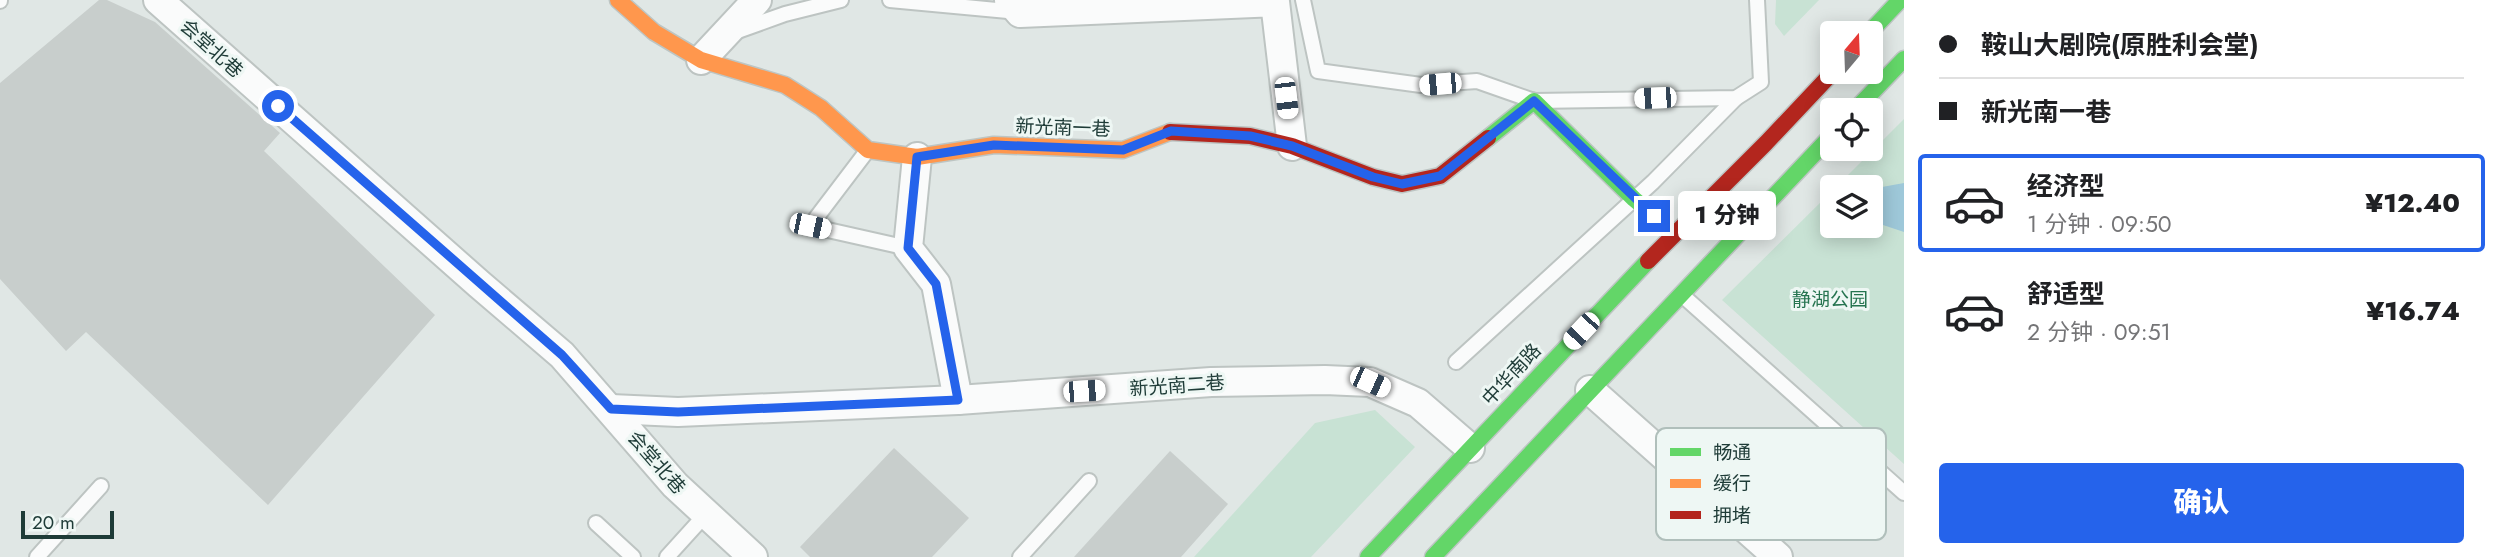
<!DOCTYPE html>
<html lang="zh">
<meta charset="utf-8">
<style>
body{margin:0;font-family:Jost,"Noto Sans SC",sans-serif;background:#f6f6f6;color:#202124;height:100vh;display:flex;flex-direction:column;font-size:26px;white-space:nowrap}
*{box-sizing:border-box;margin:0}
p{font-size:23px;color:#757577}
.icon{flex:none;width:38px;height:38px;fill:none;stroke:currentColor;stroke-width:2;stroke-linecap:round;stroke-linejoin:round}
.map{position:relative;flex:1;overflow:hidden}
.panel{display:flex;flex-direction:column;background:#fff;width:595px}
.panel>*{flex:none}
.top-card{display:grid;align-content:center;height:154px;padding:0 35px;background:#fff}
.needle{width:46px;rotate:19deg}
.buttons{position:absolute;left:1820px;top:21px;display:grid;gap:14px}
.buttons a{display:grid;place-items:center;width:63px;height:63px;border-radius:7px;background:#fff;box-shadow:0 4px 18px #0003;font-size:35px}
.scale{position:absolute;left:21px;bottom:18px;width:93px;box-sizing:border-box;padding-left:7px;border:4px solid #1e3b37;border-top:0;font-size:19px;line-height:24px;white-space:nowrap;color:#1e3b37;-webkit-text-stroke:5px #eef7f4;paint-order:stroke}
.end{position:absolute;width:32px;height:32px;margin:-16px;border:9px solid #2563eb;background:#fff;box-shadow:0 0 0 4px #fff}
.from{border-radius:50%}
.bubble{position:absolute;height:49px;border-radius:7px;background:#fff;box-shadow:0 4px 18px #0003;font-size:23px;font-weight:800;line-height:49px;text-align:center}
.car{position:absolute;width:21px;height:42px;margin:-21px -10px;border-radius:9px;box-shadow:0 0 5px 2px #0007;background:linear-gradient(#fff 24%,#345 0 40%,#fff 0 76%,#345 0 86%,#fff 0)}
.top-card b{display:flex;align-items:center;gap:24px;height:66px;font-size:26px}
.top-card b+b{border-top:2px solid #e0e0e0}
.top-card i{width:18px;height:18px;background:#202124}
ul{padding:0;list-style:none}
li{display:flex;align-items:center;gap:21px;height:98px;margin:0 14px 10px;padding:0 21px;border:4px solid transparent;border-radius:7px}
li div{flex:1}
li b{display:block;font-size:26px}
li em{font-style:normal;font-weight:800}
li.selected{border-color:#2563eb}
li>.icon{width:63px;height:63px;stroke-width:1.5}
.cta{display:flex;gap:14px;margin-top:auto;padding:14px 35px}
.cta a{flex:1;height:80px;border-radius:7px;background:#2563eb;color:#fff;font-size:28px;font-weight:800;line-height:80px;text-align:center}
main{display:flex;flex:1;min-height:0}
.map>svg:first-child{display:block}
.green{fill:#c8e2d4}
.water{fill:#9ec8d9}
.building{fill:#c8cecc}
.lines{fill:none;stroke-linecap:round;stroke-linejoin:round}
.lane-casing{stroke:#bdc4c2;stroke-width:18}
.street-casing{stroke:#bdc4c2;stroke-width:32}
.fast-casing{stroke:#bdc5c3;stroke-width:19}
.slow-casing{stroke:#bdc5c3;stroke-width:19}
.jam-casing{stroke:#bdc5c3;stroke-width:19}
.lane{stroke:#fafbfb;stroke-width:14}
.street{stroke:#fafbfb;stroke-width:28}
.fast{stroke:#63d668;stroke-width:16}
.slow{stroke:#ff974d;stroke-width:16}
.jam{stroke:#b3261e;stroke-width:16}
.route{stroke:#2563eb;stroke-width:9}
.labels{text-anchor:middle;stroke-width:6;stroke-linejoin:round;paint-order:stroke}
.street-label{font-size:19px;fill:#1e3b37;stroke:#eef7f4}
.park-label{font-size:19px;fill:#267450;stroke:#eef7f4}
.key{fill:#eef7f4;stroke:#b0bfbb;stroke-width:2}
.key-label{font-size:19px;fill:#1e3b37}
</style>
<main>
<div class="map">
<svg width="1904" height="557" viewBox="0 0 1904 557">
<rect width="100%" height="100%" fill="#e0e7e5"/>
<!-- green -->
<g class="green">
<polygon points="1776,0 1819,0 1784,36 1775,24"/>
<polygon points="1904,119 1904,464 1722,300 1832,191 1832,226 1871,226 1871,187 1836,187"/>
<polygon points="1375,410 1415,447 1311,557 1194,557 1315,423"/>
</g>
<!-- water -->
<polygon class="water" points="1904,183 1904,232 1871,221 1871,189"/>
<!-- building -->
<g class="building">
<polygon points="99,0 107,0 155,22 280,133 264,151 435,315 268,505 86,332 66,351 0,279 0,83"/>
<polygon points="894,448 969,518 932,557 810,557 800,547"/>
<polygon points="1170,451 1228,504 1181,557 1074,557"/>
</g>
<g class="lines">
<defs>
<g id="lane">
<polyline points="890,0 1019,12"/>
<polyline points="1303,0 1318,71 1421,85 1477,81 1534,101 1736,98 1761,82 1757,0"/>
<polyline points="0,1 0,0"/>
<polyline points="735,32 785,14 841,0"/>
<polyline points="867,151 810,226 908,248"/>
<polyline points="1682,295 1904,493"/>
<polyline points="1456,362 1653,182 1736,98"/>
<polyline points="596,523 633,557"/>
<polyline points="37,557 101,486"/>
<polyline points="667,557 706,514"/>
<polyline points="1020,557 1089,481"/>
</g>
<g id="street">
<polyline points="158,0 479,284 562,355 675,485 753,557"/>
<polyline points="1009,0 1020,13 1275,2 1292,146"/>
<polyline points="701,60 757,0"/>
<polyline points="917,157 908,248 936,284 958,400"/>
<polyline points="1590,390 1778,557"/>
<polyline points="611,409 678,412 958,400 1211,382 1325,380 1370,382 1418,403 1470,448"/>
</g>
<g id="fast">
<polyline points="1869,33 1900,0"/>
<polyline points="1855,110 1904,59"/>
<polyline points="1488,138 1534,101 1634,199 1674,233"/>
<polyline points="1368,557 1648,261"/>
<polyline points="1433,557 1832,135"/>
</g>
<polyline id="slow" points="618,0 654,32 701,60 785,85 821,108 868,150 917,157 994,145 1123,150 1170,132"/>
<g id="jam">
<polyline points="1170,132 1250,136 1292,146 1373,177 1402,184 1440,176 1488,138"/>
<polyline points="1648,261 1766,143 1833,72"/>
</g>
</defs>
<!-- lane casing -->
<use href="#lane" class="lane-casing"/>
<!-- street casing -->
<use href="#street" class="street-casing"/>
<!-- fast casing -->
<use href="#fast" class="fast-casing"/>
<!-- slow casing -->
<use href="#slow" class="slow-casing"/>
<!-- jam casing -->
<use href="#jam" class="jam-casing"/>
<!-- lane -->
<use href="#lane" class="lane"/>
<!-- street -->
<use href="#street" class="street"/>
<!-- fast -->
<use href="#fast" class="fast"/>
<!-- slow -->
<use href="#slow" class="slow"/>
<!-- jam -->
<use href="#jam" class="jam"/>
</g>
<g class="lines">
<!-- route -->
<polyline class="route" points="278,106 562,355 611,409 678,412 958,400 936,284 908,248 917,157 994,145 1123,150 1171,131 1250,136 1292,146 1373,177 1402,184 1440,176 1534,101 1654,216"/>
</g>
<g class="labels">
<!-- street labels -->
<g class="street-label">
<text transform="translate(212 48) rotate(42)" y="7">会堂北巷</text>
<text transform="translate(1063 127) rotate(2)" y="7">新光南一巷</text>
<text transform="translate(1511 374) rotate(-47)" y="7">中华南路</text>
<text transform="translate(1177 385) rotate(-4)" y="7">新光南二巷</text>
<text transform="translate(657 462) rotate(49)" y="7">会堂北巷</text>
</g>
<!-- park labels -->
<g class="park-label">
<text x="1830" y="306">静湖公园</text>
</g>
</g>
<!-- legend -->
<rect x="1656" y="428" width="230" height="112" rx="10" class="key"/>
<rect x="1670" y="448" width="31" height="8" fill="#63d668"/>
<rect x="1670" y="479" width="31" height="9" fill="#ff974d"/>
<rect x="1670" y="511" width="31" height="8" fill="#b3261e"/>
<g class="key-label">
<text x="1713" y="459">畅通</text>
<text x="1713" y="490">缓行</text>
<text x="1713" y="522">拥堵</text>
</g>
</svg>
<div class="buttons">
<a><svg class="needle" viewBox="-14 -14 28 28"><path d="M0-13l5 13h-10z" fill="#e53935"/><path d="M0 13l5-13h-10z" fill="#757577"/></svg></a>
<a><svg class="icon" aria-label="locate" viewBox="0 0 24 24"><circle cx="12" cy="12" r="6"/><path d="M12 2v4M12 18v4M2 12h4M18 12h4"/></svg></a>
<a><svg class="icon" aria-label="layers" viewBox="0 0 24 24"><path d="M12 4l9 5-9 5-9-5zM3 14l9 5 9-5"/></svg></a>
</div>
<div class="scale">20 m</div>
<i class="end from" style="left:278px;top:106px"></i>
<i class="end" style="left:1654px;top:216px"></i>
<div class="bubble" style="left:1678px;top:191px;width:98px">1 分钟</div>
<i class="car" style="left:1440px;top:84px;rotate:265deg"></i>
<i class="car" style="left:1286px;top:98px;rotate:173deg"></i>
<i class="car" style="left:1655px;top:98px;rotate:268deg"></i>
<i class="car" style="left:810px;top:226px;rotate:102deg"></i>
<i class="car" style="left:1581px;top:331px;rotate:223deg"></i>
<i class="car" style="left:1370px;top:382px;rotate:114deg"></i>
<i class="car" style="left:1084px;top:391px;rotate:86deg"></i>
</div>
<section class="panel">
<div class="top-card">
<b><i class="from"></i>鞍山大剧院(原胜利会堂)</b>
<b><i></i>新光南一巷</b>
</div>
<ul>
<li class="selected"><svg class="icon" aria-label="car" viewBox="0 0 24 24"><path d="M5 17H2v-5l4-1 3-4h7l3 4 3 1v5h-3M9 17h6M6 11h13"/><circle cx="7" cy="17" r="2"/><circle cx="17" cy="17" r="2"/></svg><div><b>经济型</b><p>1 分钟 · 09:50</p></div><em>¥12.40</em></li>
<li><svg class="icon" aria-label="car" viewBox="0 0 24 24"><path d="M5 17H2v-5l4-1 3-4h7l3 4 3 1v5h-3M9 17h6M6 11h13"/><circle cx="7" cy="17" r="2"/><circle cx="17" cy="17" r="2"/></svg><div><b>舒适型</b><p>2 分钟 · 09:51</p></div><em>¥16.74</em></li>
</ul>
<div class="cta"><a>确认</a></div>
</section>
</main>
